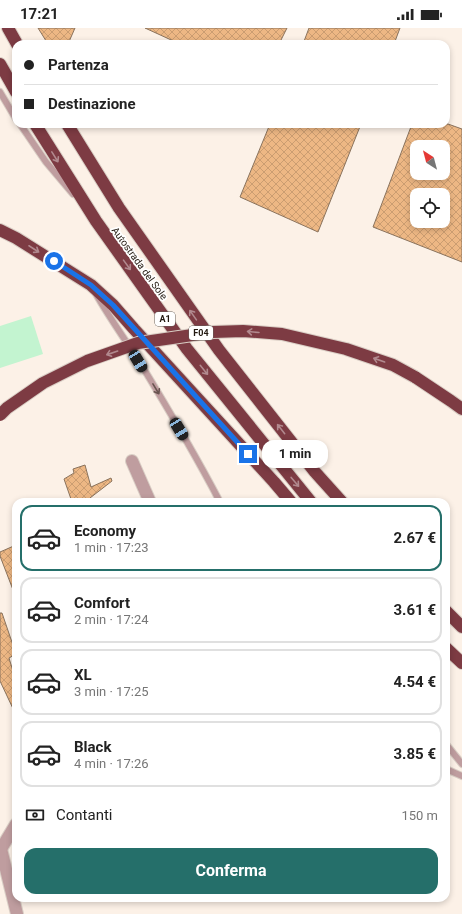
<!DOCTYPE html>
<html lang="it">
<meta charset="utf-8">
<style>
body{margin:0;font-family:Roboto,sans-serif;background:#f2f2f2;color:#222;height:100vh;display:flex;flex-direction:column;font-size:15px;white-space:nowrap}
*{box-sizing:border-box;margin:0}
p{font-size:13px;color:#767676}
.icon{flex:none;width:22px;height:22px;fill:none;stroke:currentColor;stroke-width:2;stroke-linecap:round;stroke-linejoin:round}
.map{position:relative;flex:1;overflow:hidden}
.sheet{position:absolute;left:12px;top:470px;width:438px;height:404px;display:flex;flex-direction:column;background:#fff;border-radius:12px;box-shadow:0 2px 6px #0003}
.sheet>*{flex:none}
.banner{position:absolute;left:12px;top:12px;width:438px;height:88px;border-radius:12px;box-shadow:0 2px 6px #0003;display:grid;align-content:center;height:88px;padding:0 12px;background:#fff}
.needle{width:26px;rotate:324deg}
.fabs{position:absolute;left:410px;top:112px;display:grid;gap:8px}
.fabs a{display:grid;place-items:center;width:40px;height:40px;border-radius:8px;background:#fff;box-shadow:0 2px 6px #0003;font-size:20px}
.end{position:absolute;width:18px;height:18px;margin:-9px;border:5px solid #1a73e8;background:#fff;box-shadow:0 0 0 2px #fff}
.from{border-radius:50%}
.bubble{position:absolute;height:28px;border-radius:12px;background:#fff;box-shadow:0 2px 6px #0003;font-size:13px;font-weight:700;line-height:28px;text-align:center}
.car{position:absolute;width:12px;height:24px;margin:-12px -6px;border-radius:5px;box-shadow:0 0 3px 1px #0007;background:linear-gradient(#222 24%,#8ab4d8 0 40%,#222 0 76%,#8ab4d8 0 86%,#222 0)}
.banner b{display:flex;align-items:center;gap:14px;height:38px;font-size:15px}
.banner b+b{border-top:1px solid #e0e0e0}
.banner i{width:10px;height:10px;background:#222}
ul{padding:7px 0 0;list-style:none}
li{display:flex;align-items:center;gap:12px;height:66px;margin:0 8px 6px;padding:0 4px;border:2px solid #e0e0e0;border-radius:12px}
li div{flex:1}
li b{display:block;font-size:15px}
li em{font-style:normal;font-weight:700}
li.on{border-color:#256f6a}
li>.icon{width:36px;height:36px;stroke-width:1.5}
.pay{display:flex;align-items:center;gap:10px;height:44px;padding:0 12px;font-size:15px}
.pay p{margin-inline-start:auto}
.cta{display:flex;gap:8px;margin-top:auto;padding:8px 12px}
.cta a{flex:1;height:46px;border-radius:12px;background:#256f6a;color:#fff;font-size:16px;font-weight:700;line-height:46px;text-align:center}
.status{display:flex;justify-content:space-between;align-items:center;height:28px;padding:0 20px;background:#fff;direction:ltr}
.status svg{height:11px;fill:currentColor}
.map>svg:first-child{display:block}
.garden{fill:#c3f4d0}
.building{fill:url(#building-cross-hatch);stroke:#8a735d;fill-rule:evenodd}
.lines{fill:none;stroke-linecap:round;stroke-linejoin:round}
.lane-casing{stroke:#d9cec5;stroke-width:8}
.street-casing{stroke:#d9cec5;stroke-width:14}
.highway-casing{stroke:#d9cec5;stroke-width:14}
.lane{stroke:#bf9d9f;stroke-width:6}
.street{stroke:#bf9d9f;stroke-width:12}
.highway{stroke:#7d3b43;stroke-width:12}
.highway-bridge-casing{stroke:#d9cec5;stroke-width:14;stroke-linecap:butt}
.highway-bridge{stroke:#7d3b43;stroke-width:12}
.oneway{stroke:#b1898e}
.oneway2{stroke:#695450}
.route{stroke:#1a73e8;stroke-width:5}
.labels{text-anchor:middle;stroke-width:3.5;stroke-linejoin:round;paint-order:stroke}
.shield{fill:#fff;stroke:#645e58;stroke-width:1}
.shield-label{font-size:9px;font-weight:bold;fill:#221910}
.street-label{font-size:10px;fill:#221910;stroke:#fff}
</style>
<div class="status"><b>17:21</b><svg viewBox="0 0 49 12"><path d="M0 12V9h3v3zM5 12V6h3v6zM10 12V3h3v9zM15 12V0h3v12zM26 1h20v11H26zM47 4h2v5h-2z"/></svg></div>
<div class="map">
<svg width="462" height="886" viewBox="0 0 462 886">
<defs>
<pattern id="building-cross-hatch" width="8" height="8" patternUnits="userSpaceOnUse"><rect width="8" height="8" fill="#edb784"/><path d="M0 0l8 8M0 8l8-8" fill="none" stroke="#cb9d71"/></pattern>
</defs>
<rect width="100%" height="100%" fill="#fcf1e7"/>
<!-- garden -->
<polygon class="garden" points="31,288 43,326 0,340 0,298"/>
<!-- building -->
<g class="building">
<polygon points="38,0 75,0 68,16 48,16"/>
<polygon points="145,0 287,0 279,16 180,16"/>
<polygon points="309,0 400,0 394,16 303,16"/>
<polygon points="270,96 361,96 318,204 240,169"/>
<path d="M 412,96 L 448,96 L 462,101 L 462,234 L 373,199 ZM 417,119 L 443,119 L 443,145 L 417,145 ZM 417,167 L 443,167 L 443,193 L 417,193 Z"/>
<polygon points="85,437 91,459 111,450 112,453 90,470 92,474 72,474 64,451 74,445 73,441"/>
<polygon points="16,517 16,567 15,567 0,528 0,524"/>
<polygon points="0,585 2,585 16,626 9,630 16,653 16,687 0,653"/>
</g>
<g class="lines">
<defs>
<g id="lane">
<polyline points="0,64 16,91"/>
<polyline points="20,96 46,134 73,166"/>
<path d="M 96,266 C 109,289 124,310 139,333 C 167,379 195,426 220,474"/>
<polyline points="446,716 462,736"/>
<polyline points="446,741 462,748"/>
</g>
<g id="street">
<polyline points="132,433 150,474"/>
<polyline points="0,817 17,886"/>
<polyline points="1,821 16,796"/>
</g>
<g id="highway">
<polyline points="8,0 17,16"/>
<polyline points="0,36 16,64"/>
<polyline points="35,96 96,193 187,321 311,474"/>
<polyline points="67,96 119,180 219,322 315,444 342,474"/>
<polyline points="0,202 16,210 91,257 113,277 134,301 274,454 291,474"/>
<polyline points="415,349 451,373 462,381"/>
<polyline points="446,583 462,599"/>
<polyline points="446,620 462,635"/>
</g>
</defs>
<!-- lane casing -->
<use href="#lane" class="lane-casing"/>
<!-- street casing -->
<use href="#street" class="street-casing"/>
<!-- highway casing -->
<use href="#highway" class="highway-casing"/>
<!-- lane -->
<use href="#lane" class="lane"/>
<!-- street -->
<use href="#street" class="street"/>
<!-- highway -->
<use href="#highway" class="highway"/>
<defs>
<polyline id="highway-bridge" points="0,387 7,380 43,355 87,333 138,315 213,304 243,303 282,306 346,321 393,337 415,349"/>
</defs>
<!-- highway-bridge casing -->
<use href="#highway-bridge" class="highway-bridge-casing"/>
<!-- highway-bridge -->
<use href="#highway-bridge" class="highway-bridge"/>
</g>
<!-- one-way arrows -->
<defs><path id="oneway-shaft" d="M-6 0H5M1.5-3L5.5 0L1.5 3" fill="none" stroke-width="1.6" stroke-linecap="round" stroke-linejoin="round"/></defs>
<g class="oneway">
<use href="#oneway-shaft" transform="translate(55 129) rotate(58)"/>
<use href="#oneway-shaft" transform="translate(34 221) rotate(33)"/>
<use href="#oneway-shaft" transform="translate(127 237) rotate(54)"/>
<use href="#oneway-shaft" transform="translate(193 287) rotate(-125)"/>
<use href="#oneway-shaft" transform="translate(253 304) rotate(-175)"/>
<use href="#oneway-shaft" transform="translate(112 325) rotate(161)"/>
<use href="#oneway-shaft" transform="translate(379 332) rotate(-161)"/>
<use href="#oneway-shaft" transform="translate(204 342) rotate(51)"/>
<use href="#oneway-shaft" transform="translate(281 401) rotate(-128)"/>
<use href="#oneway-shaft" transform="translate(295 454) rotate(50)"/>
</g>
<use class="oneway2" href="#oneway-shaft" transform="translate(156 361) rotate(59)"/>
<g class="lines">
<!-- route -->
<polyline class="route" points="54,233 91,257 113,277 248,426"/>
</g>
<g class="labels">
<!-- shield labels -->
<g class="shield">
<rect x="155" y="284" width="20" height="14" rx="3"/>
<rect x="189" y="298" width="24" height="14" rx="3"/>
</g>
<g class="shield-label">
<text x="165" y="294">A1</text>
<text x="201" y="308">F04</text>
</g>
<!-- street labels -->
<g class="street-label">
<text transform="translate(140 235) rotate(54)" y="4">Autostrada del Sole</text>
</g>
</g>
</svg>
<div class="fabs">
<a><svg class="needle" viewBox="-14 -14 28 28"><path d="M0-13l5 13h-10z" fill="#e53935"/><path d="M0 13l5-13h-10z" fill="#767676"/></svg></a>
<a><svg class="icon" aria-label="locate" viewBox="0 0 24 24"><circle cx="12" cy="12" r="6"/><path d="M12 2v4M12 18v4M2 12h4M18 12h4"/></svg></a>
</div>
<i class="end from" style="left:54px;top:233px"></i>
<i class="end" style="left:248px;top:426px"></i>
<div class="bubble" style="left:262px;top:412px;width:66px">1 min</div>
<i class="car" style="left:138px;top:333px;rotate:149deg"></i>
<i class="car" style="left:179px;top:401px;rotate:149deg"></i>
<div class="banner">
<b><i class="from"></i>Partenza</b>
<b><i></i>Destinazione</b>
</div>
<section class="sheet">
<ul>
<li class="on"><svg class="icon" aria-label="car" viewBox="0 0 24 24"><path d="M5 17H2v-5l4-1 3-4h7l3 4 3 1v5h-3M9 17h6M6 11h13"/><circle cx="7" cy="17" r="2"/><circle cx="17" cy="17" r="2"/></svg><div><b>Economy</b><p>1 min · 17:23</p></div><em>2.67 €</em></li>
<li><svg class="icon" aria-label="car" viewBox="0 0 24 24"><path d="M5 17H2v-5l4-1 3-4h7l3 4 3 1v5h-3M9 17h6M6 11h13"/><circle cx="7" cy="17" r="2"/><circle cx="17" cy="17" r="2"/></svg><div><b>Comfort</b><p>2 min · 17:24</p></div><em>3.61 €</em></li>
<li><svg class="icon" aria-label="car" viewBox="0 0 24 24"><path d="M5 17H2v-5l4-1 3-4h7l3 4 3 1v5h-3M9 17h6M6 11h13"/><circle cx="7" cy="17" r="2"/><circle cx="17" cy="17" r="2"/></svg><div><b>XL</b><p>3 min · 17:25</p></div><em>4.54 €</em></li>
<li><svg class="icon" aria-label="car" viewBox="0 0 24 24"><path d="M5 17H2v-5l4-1 3-4h7l3 4 3 1v5h-3M9 17h6M6 11h13"/><circle cx="7" cy="17" r="2"/><circle cx="17" cy="17" r="2"/></svg><div><b>Black</b><p>4 min · 17:26</p></div><em>3.85 €</em></li>
</ul>
<div class="pay"><svg class="icon" aria-label="cash" viewBox="0 0 24 24"><path d="M3 7h18v10H3z"/><circle cx="12" cy="12" r="2"/></svg>Contanti<p>150 m</p></div>
<div class="cta"><a>Conferma</a></div>
</section>
</div>
